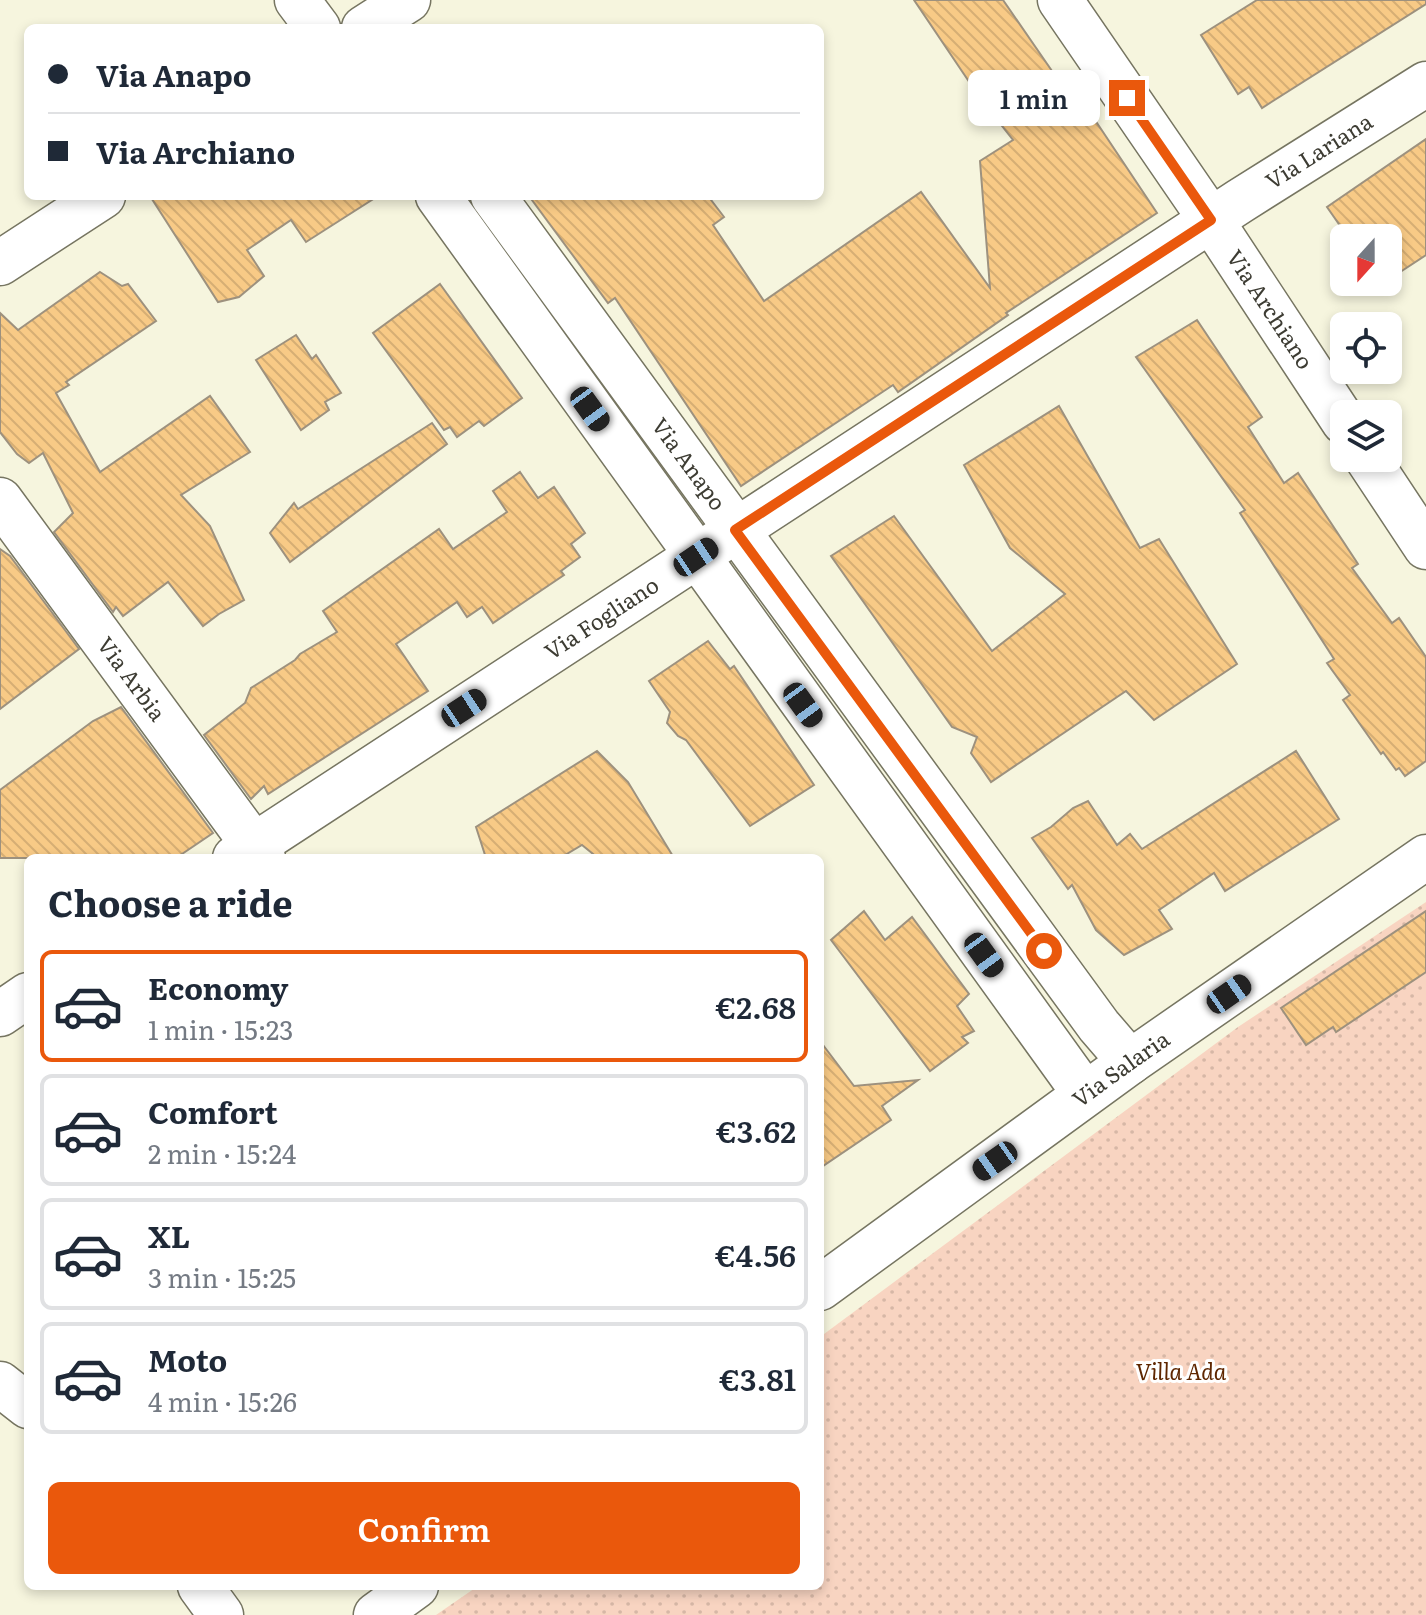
<!DOCTYPE html>
<meta charset="utf-8">
<style>
body{margin:0;font-family:Literata,serif;background:#f6f6f7;color:#1f2937;height:100vh;display:flex;flex-direction:column;font-size:30px;white-space:nowrap}
*{box-sizing:border-box;margin:0}
p{font-size:26px;color:#747a83}
.icon{flex:none;width:44px;height:44px;fill:none;stroke:currentColor;stroke-width:2;stroke-linecap:round;stroke-linejoin:round}
.map{position:relative;flex:1;overflow:hidden}
.panel{position:absolute;left:24px;top:854px;width:800px;height:736px;display:flex;flex-direction:column;background:#fff;border-radius:12px;box-shadow:0 4px 12px #0003}
.panel>*{flex:none}
.top-card{position:absolute;left:24px;top:24px;width:800px;height:176px;border-radius:12px;box-shadow:0 4px 12px #0003;display:grid;align-content:center;height:176px;padding:0 24px;background:#fff}
.needle{width:52px;rotate:201deg}
.fabs{position:absolute;left:1330px;top:224px;display:grid;gap:16px}
.fabs a{display:grid;place-items:center;width:72px;height:72px;border-radius:12px;background:#fff;box-shadow:0 4px 12px #0003;font-size:40px}
.end{position:absolute;width:36px;height:36px;margin:-18px;border:10px solid #ea580c;background:#fff;box-shadow:0 0 0 4px #fff}
.from{border-radius:50%}
.bubble{position:absolute;height:56px;border-radius:12px;background:#fff;box-shadow:0 4px 12px #0003;font-size:26px;font-weight:600;line-height:56px;text-align:center}
.car{position:absolute;width:24px;height:48px;margin:-24px -12px;border-radius:10px;box-shadow:0 0 6px 2px #0007;background:linear-gradient(#222 24%,#8ab4d8 0 40%,#222 0 76%,#8ab4d8 0 86%,#222 0)}
.top-card b{display:flex;align-items:center;gap:28px;height:76px;font-size:30px}
.top-card b+b{border-top:2px solid #e0e1e3}
.top-card i{width:20px;height:20px;background:#1f2937}
ul{padding:0;list-style:none}
li{display:flex;align-items:center;gap:24px;height:112px;margin:0 16px 12px;padding:0 8px;border:4px solid #e0e1e3;border-radius:12px}
li div{flex:1}
li b{display:block;font-size:30px}
li em{font-style:normal;font-weight:600}
li.selected{border-color:#ea580c}
li>.icon{width:72px;height:72px;stroke-width:1.5}
h2{padding:0 24px;font-size:36px;line-height:96px}
.button{display:flex;gap:16px;margin-top:auto;padding:16px 24px}
.button a{flex:1;height:92px;border-radius:12px;background:#ea580c;color:#fff;font-size:32px;font-weight:600;line-height:92px;text-align:center}
.map>svg:first-child{display:block}
.park{fill:url(#park-dots)}
.building{fill:url(#building-back-hatch);stroke:#9d917e;stroke-width:2}
.lines{fill:none;stroke-linecap:round;stroke-linejoin:round}
.minor-casing{stroke:#767561;stroke-width:47}
.major-casing{stroke:#767561;stroke-width:47}
.minor{stroke:#fff;stroke-width:44}
.major{stroke:#fff;stroke-width:44}
.route{stroke:#ea580c;stroke-width:10}
.labels{text-anchor:middle;stroke-width:6;stroke-linejoin:round;paint-order:stroke}
.street-label{font-size:22px;fill:#3d3c33;stroke:#fff}
.park-label{font-size:22px;font-style:italic;fill:#5e2600;stroke:#fff}
</style>
<div class="map">
<svg width="1426" height="1615" viewBox="0 0 1426 1615">
<defs>
<pattern id="park-dots" width="8" height="8" patternUnits="userSpaceOnUse" patternTransform="scale(2)"><rect width="8" height="8" fill="#f8d4c1"/><path d="M2 2h.1M6 6h.1" fill="none" stroke="#d6b7a6" stroke-width="1.8" stroke-linecap="round"/></pattern>
<pattern id="building-back-hatch" width="6" height="6" patternUnits="userSpaceOnUse" patternTransform="scale(2)"><rect width="6" height="6" fill="#f8ca86"/><path d="M-1 5l2 2M0 0l6 6M5-1l2 2" fill="none" stroke="#d6ae74"/></pattern>
</defs>
<rect width="100%" height="100%" fill="#f6f5de"/>
<!-- park -->
<polygon class="park" points="1426,902 1426,1615 436,1615 478,1586 820,1586 820,1337 1238,1027"/>
<!-- building -->
<g class="building">
<polygon points="914,0 1003,0 1072,100 1079,96 1157,213 1006,313 1008,315 898,392 893,385 741,486 615,298 608,303 529,196 708,196 724,217 713,225 764,301 921,192 990,288 980,161 1013,140 980,98"/>
<polygon points="1257,0 1426,0 1426,4 1262,108 1249,87 1238,94 1201,35"/>
<polygon points="1426,139 1426,255 1388,280 1388,238 1344,238 1344,256 1332,237 1343,230 1327,207"/>
<polygon points="150,196 378,196 306,242 291,220 247,250 264,276 239,297 218,302"/>
<polygon points="100,272 122,286 128,284 156,321 66,382 69,385 56,393 100,472 210,396 250,452 181,495 210,526 244,600 219,614 203,626 168,582 123,616 116,607 113,612 54,532 73,513 43,453 29,463 17,454 0,432 0,313 18,330"/>
<polygon points="1362,282 1385,282 1369,293"/>
<polygon points="440,284 522,398 484,426 479,421 457,437 450,427 444,430 373,333"/>
<polygon points="1197,320 1262,417 1248,427 1284,483 1298,473 1358,564 1352,568 1392,623 1399,618 1426,657 1426,761 1405,776 1399,768 1396,770 1383,752 1381,754 1343,700 1350,695 1327,663 1334,659 1240,513 1245,510 1136,357"/>
<polygon points="296,335 312,359 316,355 341,393 325,402 329,410 301,430 256,360"/>
<polygon points="1059,406 1140,548 1159,539 1237,664 1154,720 1126,691 991,782 971,753 977,737 952,727 831,556 894,516 992,651 1065,594 1010,548 964,465"/>
<polygon points="432,423 447,444 290,562 270,533 294,503 298,509"/>
<polygon points="520,472 538,498 554,487 585,533 571,544 580,557 561,571 564,575 493,623 482,607 467,617 457,602 396,644 428,691 268,794 264,786 251,799 204,735 245,703 251,688 295,660 300,654 337,632 323,611 439,529 453,549 507,512 493,491"/>
<polygon points="0,549 10,556 79,649 0,709"/>
<polygon points="708,641 730,669 734,666 814,785 750,826 686,740 678,736 667,723 670,712 649,681"/>
<polygon points="121,707 213,833 176,858 0,858 0,790 93,721"/>
<polygon points="597,751 628,782 674,858 598,858 582,845 560,858 486,858 476,827"/>
<polygon points="1296,751 1339,819 1225,891 1214,873 1159,910 1172,929 1124,955 1096,930 1072,885 1068,889 1032,838 1051,827 1073,808 1088,801 1117,845 1130,834 1142,849"/>
<polygon points="864,911 885,940 912,917 969,994 957,1006 974,1031 962,1037 968,1043 930,1071 831,940"/>
<polygon points="1426,911 1426,972 1336,1032 1333,1027 1306,1045 1281,1008"/>
<polygon points="820,1041 854,1086 918,1080 882,1106 891,1120 820,1168"/>
</g>
<g class="lines">
<defs>
<g id="minor">
<polyline points="297,0 318,28"/>
<path id="s1" d="M 1060,0 L 1211,220 L 1344,422"/>
<polyline points="364,28 408,0"/>
<polyline points="438,196 1085,1094"/>
<path id="s2" d="M 493,196 L 1099,1026 L 1130,1062"/>
<polyline points="0,263 103,196"/>
<polyline points="1367,458 1426,547"/>
<path id="s3" d="M 0,500 L 263,858"/>
<path id="s4" d="M 235,858 L 1240,201 L 1426,84"/>
<polyline points="0,1014 28,995"/>
<polyline points="0,1384 28,1406"/>
<polyline points="200,1586 221,1615"/>
</g>
<g id="major">
<path id="s5" d="M 820,1288 L 1130,1062 L 1426,857"/>
<polyline points="376,1615 416,1586"/>
</g>
</defs>
<!-- minor casing -->
<use href="#minor" class="minor-casing"/>
<!-- major casing -->
<use href="#major" class="major-casing"/>
<!-- minor -->
<use href="#minor" class="minor"/>
<!-- major -->
<use href="#major" class="major"/>
</g>
<g class="lines">
<!-- route -->
<polyline class="route" points="1044,951 735,530 1211,220 1127,98"/>
</g>
<g class="labels">
<!-- street labels -->
<g class="street-label">
<text dy="8" stroke="none"><textPath href="#s4" startOffset="1294">Via Lariana</textPath></text>
<text dy="8" stroke="none"><textPath href="#s1" startOffset="374">Via Archiano</textPath></text>
<text dy="8" stroke="none"><textPath href="#s2" startOffset="332">Via Anapo</textPath></text>
<text dy="8" stroke="none"><textPath href="#s4" startOffset="438">Via Fogliano</textPath></text>
<text dy="8" stroke="none"><textPath href="#s3" startOffset="222">Via Arbia</textPath></text>
<text dy="8" stroke="none"><textPath href="#s5" startOffset="372">Via Salaria</textPath></text>
</g>
<!-- park labels -->
<g class="park-label">
<text x="1181" y="1380">Villa Ada</text>
</g>
</g>
</svg>
<div class="fabs">
<a><svg class="needle" viewBox="-14 -14 28 28"><path d="M0-13l5 13h-10z" fill="#e53935"/><path d="M0 13l5-13h-10z" fill="#747a83"/></svg></a>
<a><svg class="icon" aria-label="locate" viewBox="0 0 24 24"><circle cx="12" cy="12" r="6"/><path d="M12 2v4M12 18v4M2 12h4M18 12h4"/></svg></a>
<a><svg class="icon" aria-label="layers" viewBox="0 0 24 24"><path d="M12 4l9 5-9 5-9-5zM3 14l9 5 9-5"/></svg></a>
</div>
<i class="end from" style="left:1044px;top:951px"></i>
<i class="end" style="left:1127px;top:98px"></i>
<div class="bubble" style="left:968px;top:70px;width:132px">1 min</div>
<i class="car" style="left:590px;top:409px;rotate:144deg"></i>
<i class="car" style="left:696px;top:557px;rotate:56deg"></i>
<i class="car" style="left:803px;top:705px;rotate:144deg"></i>
<i class="car" style="left:464px;top:708px;rotate:57deg"></i>
<i class="car" style="left:984px;top:955px;rotate:144deg"></i>
<i class="car" style="left:1229px;top:994px;rotate:55deg"></i>
<i class="car" style="left:995px;top:1161px;rotate:235deg"></i>
<div class="top-card">
<b><i class="from"></i>Via Anapo</b>
<b><i></i>Via Archiano</b>
</div>
<section class="panel">
<h2>Choose a ride</h2>
<ul>
<li class="selected"><svg class="icon" aria-label="car" viewBox="0 0 24 24"><path d="M5 17H2v-5l4-1 3-4h7l3 4 3 1v5h-3M9 17h6M6 11h13"/><circle cx="7" cy="17" r="2"/><circle cx="17" cy="17" r="2"/></svg><div><b>Economy</b><p>1 min · 15:23</p></div><em>€2.68</em></li>
<li><svg class="icon" aria-label="car" viewBox="0 0 24 24"><path d="M5 17H2v-5l4-1 3-4h7l3 4 3 1v5h-3M9 17h6M6 11h13"/><circle cx="7" cy="17" r="2"/><circle cx="17" cy="17" r="2"/></svg><div><b>Comfort</b><p>2 min · 15:24</p></div><em>€3.62</em></li>
<li><svg class="icon" aria-label="car" viewBox="0 0 24 24"><path d="M5 17H2v-5l4-1 3-4h7l3 4 3 1v5h-3M9 17h6M6 11h13"/><circle cx="7" cy="17" r="2"/><circle cx="17" cy="17" r="2"/></svg><div><b>XL</b><p>3 min · 15:25</p></div><em>€4.56</em></li>
<li><svg class="icon" aria-label="car" viewBox="0 0 24 24"><path d="M5 17H2v-5l4-1 3-4h7l3 4 3 1v5h-3M9 17h6M6 11h13"/><circle cx="7" cy="17" r="2"/><circle cx="17" cy="17" r="2"/></svg><div><b>Moto</b><p>4 min · 15:26</p></div><em>€3.81</em></li>
</ul>
<div class="button"><a>Confirm</a></div>
</section>
</div>
